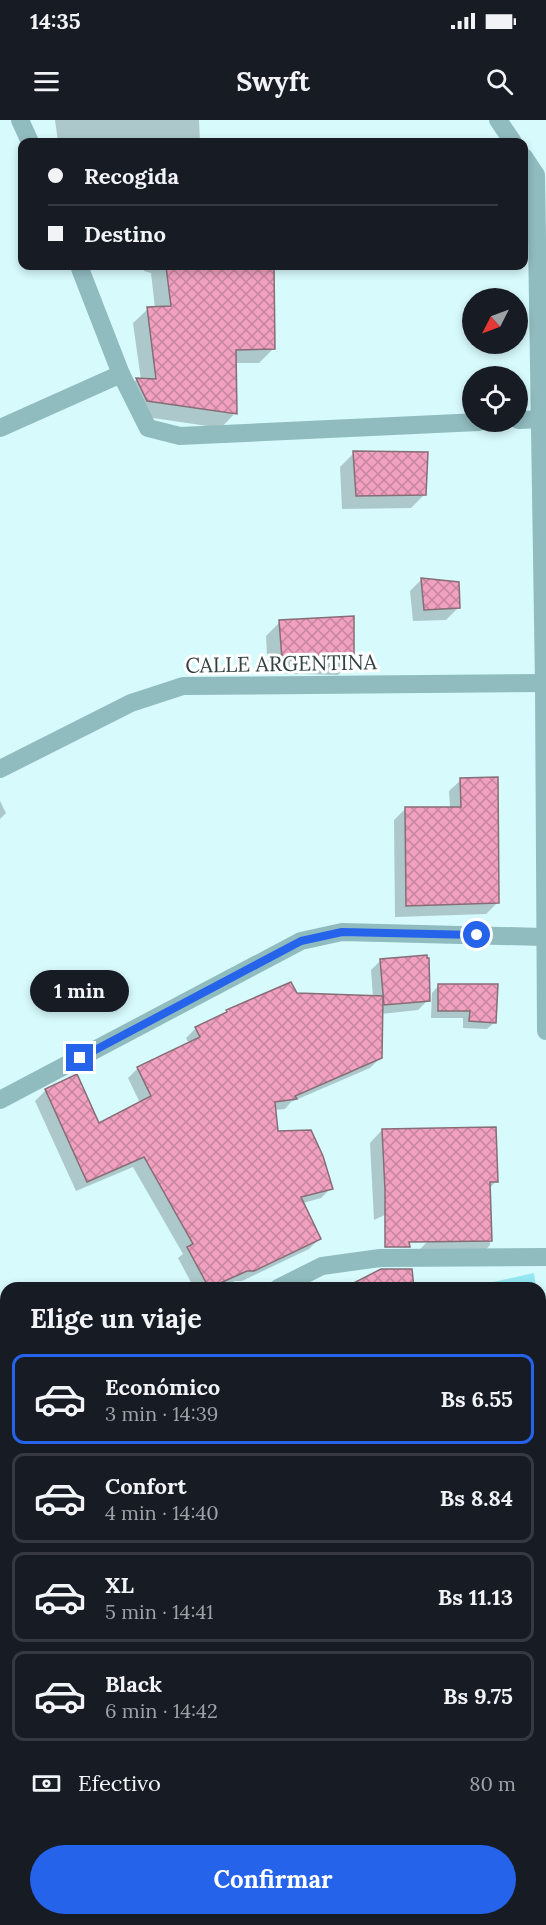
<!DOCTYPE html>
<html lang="es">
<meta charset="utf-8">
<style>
body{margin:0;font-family:Lora,serif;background:#242831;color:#f1f3f6;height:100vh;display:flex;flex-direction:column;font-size:22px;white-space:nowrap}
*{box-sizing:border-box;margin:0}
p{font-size:20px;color:#9ea1a6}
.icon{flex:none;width:33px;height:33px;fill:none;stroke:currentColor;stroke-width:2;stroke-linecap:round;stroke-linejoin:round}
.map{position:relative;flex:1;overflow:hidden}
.details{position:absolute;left:0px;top:1162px;width:546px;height:644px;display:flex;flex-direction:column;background:#171b24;border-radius:18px 18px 0 0;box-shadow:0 3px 9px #0003}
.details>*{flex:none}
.guide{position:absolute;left:18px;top:18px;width:510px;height:132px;border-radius:12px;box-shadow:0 3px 9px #0003;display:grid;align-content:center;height:132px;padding:0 30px;background:#171b24}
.needle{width:39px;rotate:228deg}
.fabs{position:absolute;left:462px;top:168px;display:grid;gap:12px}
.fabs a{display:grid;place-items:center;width:66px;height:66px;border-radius:50%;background:#171b24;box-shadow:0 3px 9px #0003;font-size:30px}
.end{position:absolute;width:27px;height:27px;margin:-14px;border:8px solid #2563eb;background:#fff;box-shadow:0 0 0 3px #fff}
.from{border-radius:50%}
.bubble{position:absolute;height:42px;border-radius:21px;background:#171b24;box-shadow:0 3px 9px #0003;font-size:20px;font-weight:700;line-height:42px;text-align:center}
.guide b{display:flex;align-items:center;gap:21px;height:57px;font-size:22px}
.guide b+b{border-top:2px solid #363941}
.guide i{width:15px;height:15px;background:#f1f3f6}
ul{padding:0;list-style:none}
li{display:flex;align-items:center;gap:18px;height:90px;margin:0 12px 9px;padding:0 18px;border:3px solid #363941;border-radius:12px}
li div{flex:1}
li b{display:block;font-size:22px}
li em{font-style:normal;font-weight:700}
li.selected{border-color:#2563eb}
li>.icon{width:54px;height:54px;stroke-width:1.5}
h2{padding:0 30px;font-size:27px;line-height:72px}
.pay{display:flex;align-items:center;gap:15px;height:66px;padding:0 30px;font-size:22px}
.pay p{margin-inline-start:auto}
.action{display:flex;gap:12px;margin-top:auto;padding:12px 30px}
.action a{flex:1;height:69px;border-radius:36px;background:#2563eb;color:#fff;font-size:24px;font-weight:700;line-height:69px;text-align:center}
.status{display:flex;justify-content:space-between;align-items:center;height:42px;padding:0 30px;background:#171b24;direction:ltr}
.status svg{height:16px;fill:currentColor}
header{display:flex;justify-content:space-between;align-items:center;height:78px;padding:0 30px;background:#171b24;font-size:27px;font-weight:700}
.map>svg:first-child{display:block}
.green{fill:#94e8f1}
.shadow{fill:#0003}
.building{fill:url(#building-cross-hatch);stroke:#876d76;stroke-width:1.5}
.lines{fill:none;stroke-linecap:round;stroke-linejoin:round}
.street{stroke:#90bbbf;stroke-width:18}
.route{stroke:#2563eb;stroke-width:8}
.labels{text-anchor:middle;stroke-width:6;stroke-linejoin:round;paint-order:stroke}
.street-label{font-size:21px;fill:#324041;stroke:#fff}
</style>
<div class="status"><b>14:35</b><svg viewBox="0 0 49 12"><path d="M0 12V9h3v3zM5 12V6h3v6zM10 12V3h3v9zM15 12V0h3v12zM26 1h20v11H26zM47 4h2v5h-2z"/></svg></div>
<header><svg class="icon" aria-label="menu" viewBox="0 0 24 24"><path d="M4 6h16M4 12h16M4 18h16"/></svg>Swyft<svg class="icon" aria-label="search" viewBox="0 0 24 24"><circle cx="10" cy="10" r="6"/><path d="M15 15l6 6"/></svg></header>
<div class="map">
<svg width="546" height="1805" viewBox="0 0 546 1805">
<defs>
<pattern id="building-cross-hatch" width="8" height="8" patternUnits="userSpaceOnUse" patternTransform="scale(1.5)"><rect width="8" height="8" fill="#f1a1bf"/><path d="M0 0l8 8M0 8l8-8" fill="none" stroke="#c4859d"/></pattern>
</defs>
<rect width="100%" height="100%" fill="#d7fafd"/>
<!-- green -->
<g class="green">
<polygon points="534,1153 536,1168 466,1168"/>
<polygon points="540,1210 546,1269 546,1361 540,1363"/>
</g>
<!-- shadow -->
<g class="shadow">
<polygon points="55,0 199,0 200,22 58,22"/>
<polygon points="143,146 272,146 273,229 259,243 235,243 235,293 221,308 133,295 122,274 136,260 141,260 133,203 148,189 155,188 151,153 144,151"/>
<polygon points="354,333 425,374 411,388 342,389 340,347"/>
<polygon points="422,459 458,488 446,500 413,501 410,471"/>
<polygon points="280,502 352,541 338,555 268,553 266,516"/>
<polygon points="461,660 498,782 486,794 395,797 394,700 406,688 450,688 449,671"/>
<polygon points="0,681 6,693 0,699"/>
<polygon points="381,840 428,880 418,890 381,894 380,938 370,948 291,982 285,989 274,990 276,1012 331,1068 321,1078 303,1083 319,1119 309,1129 242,1161 235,1161 219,1168 194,1168 178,1138 183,1134 133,1047 76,1071 35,981 46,970 76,956 98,1005 140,983 128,958 138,948 189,924 186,918 196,908 222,896 227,891 296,875 373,877 371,850"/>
<polygon points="439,865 495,902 487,909 463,908 463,898 431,898 432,873"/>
<polygon points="382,1010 496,1061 489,1069 490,1125 479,1137 415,1134 426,1123 463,1104 445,1067 374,1100 370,1023"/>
<polygon points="411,1151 413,1168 376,1168 376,1158"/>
</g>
<!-- building -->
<g class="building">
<polygon points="166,146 274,146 275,229 236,230 237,294 147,281 136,258 156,259 147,187 171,186"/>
<polygon points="353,331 428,332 426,375 356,376"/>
<polygon points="421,458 459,462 460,488 424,490"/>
<polygon points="354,496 354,542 282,539 279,500"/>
<polygon points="498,657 499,783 406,786 405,687 461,687 460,658"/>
<polygon points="427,835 427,838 429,838 430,881 384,885 380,839"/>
<polygon points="291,862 297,873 383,876 382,938 295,976 297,979 275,982 278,1011 311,1010 323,1036 333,1069 301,1077 321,1119 254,1151 247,1151 209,1168 187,1127 193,1124 144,1037 87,1062 45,969 77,954 99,1003 151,976 137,947 200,917 195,907 227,892 226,890"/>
<polygon points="438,864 498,864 496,903 469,901 470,891 438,891"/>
<polygon points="496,1007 498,1062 490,1062 492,1121 409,1122 410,1127 385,1127 385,1070 382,1009"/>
<polygon points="381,1149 412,1149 414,1168 344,1168"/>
</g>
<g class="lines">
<!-- street -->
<g class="street">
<polyline points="20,0 30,22"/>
<polyline points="498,0 513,22"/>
<polyline points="524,37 536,55 544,563 546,911"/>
<polyline points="79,146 121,254 148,308 180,316 479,302"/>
<polyline points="518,300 546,299"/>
<polyline points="0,308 121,254"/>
<polyline points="0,649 131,583 183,566 546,563"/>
<polyline points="0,980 301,821 342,812 544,817"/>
<polyline points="278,1168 322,1146 380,1138 546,1137"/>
<polyline points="0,1240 6,1252"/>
<polyline points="0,1312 6,1309"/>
<polyline points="540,1405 546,1404"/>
<polyline points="0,1653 6,1650"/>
<polyline points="540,1735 546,1732"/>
<polyline points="259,1800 261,1805"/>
<polyline points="407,1805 416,1800"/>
</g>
</g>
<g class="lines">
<!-- route -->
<polyline class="route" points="80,938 301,821 342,812 477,815"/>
</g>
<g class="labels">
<!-- street labels -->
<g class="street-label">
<text transform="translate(281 544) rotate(-1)" y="7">CALLE ARGENTINA</text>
</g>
</g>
</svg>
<div class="fabs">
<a><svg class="needle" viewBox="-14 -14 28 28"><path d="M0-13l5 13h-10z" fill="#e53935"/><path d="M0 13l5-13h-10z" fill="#9ea1a6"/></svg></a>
<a><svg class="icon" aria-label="locate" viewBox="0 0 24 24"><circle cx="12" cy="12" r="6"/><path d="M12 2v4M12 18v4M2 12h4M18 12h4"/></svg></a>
</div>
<i class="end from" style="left:477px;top:815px"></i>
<i class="end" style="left:80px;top:938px"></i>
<div class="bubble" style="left:30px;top:850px;width:99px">1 min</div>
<div class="guide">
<b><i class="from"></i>Recogida</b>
<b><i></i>Destino</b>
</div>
<section class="details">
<h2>Elige un viaje</h2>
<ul>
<li class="selected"><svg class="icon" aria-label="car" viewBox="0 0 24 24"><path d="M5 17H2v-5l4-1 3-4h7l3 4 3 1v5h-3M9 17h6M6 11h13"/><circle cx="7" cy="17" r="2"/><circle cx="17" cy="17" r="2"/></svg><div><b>Económico</b><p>3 min · 14:39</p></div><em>Bs 6.55</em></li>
<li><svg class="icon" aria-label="car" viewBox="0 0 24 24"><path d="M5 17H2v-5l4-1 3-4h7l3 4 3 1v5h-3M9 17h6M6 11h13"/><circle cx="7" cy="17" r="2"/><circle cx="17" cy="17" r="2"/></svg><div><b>Confort</b><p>4 min · 14:40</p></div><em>Bs 8.84</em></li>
<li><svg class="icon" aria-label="car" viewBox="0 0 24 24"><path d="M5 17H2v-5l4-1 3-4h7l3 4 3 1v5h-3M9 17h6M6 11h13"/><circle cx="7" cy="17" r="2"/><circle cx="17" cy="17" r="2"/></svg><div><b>XL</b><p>5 min · 14:41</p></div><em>Bs 11.13</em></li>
<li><svg class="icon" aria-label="car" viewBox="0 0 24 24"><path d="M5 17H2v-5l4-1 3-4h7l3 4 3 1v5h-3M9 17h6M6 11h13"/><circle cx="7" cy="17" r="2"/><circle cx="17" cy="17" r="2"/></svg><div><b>Black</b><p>6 min · 14:42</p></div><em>Bs 9.75</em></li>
</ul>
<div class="pay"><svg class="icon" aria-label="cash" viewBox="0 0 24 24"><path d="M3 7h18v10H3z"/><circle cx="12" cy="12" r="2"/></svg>Efectivo<p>80 m</p></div>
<div class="action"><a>Confirmar</a></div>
</section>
</div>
